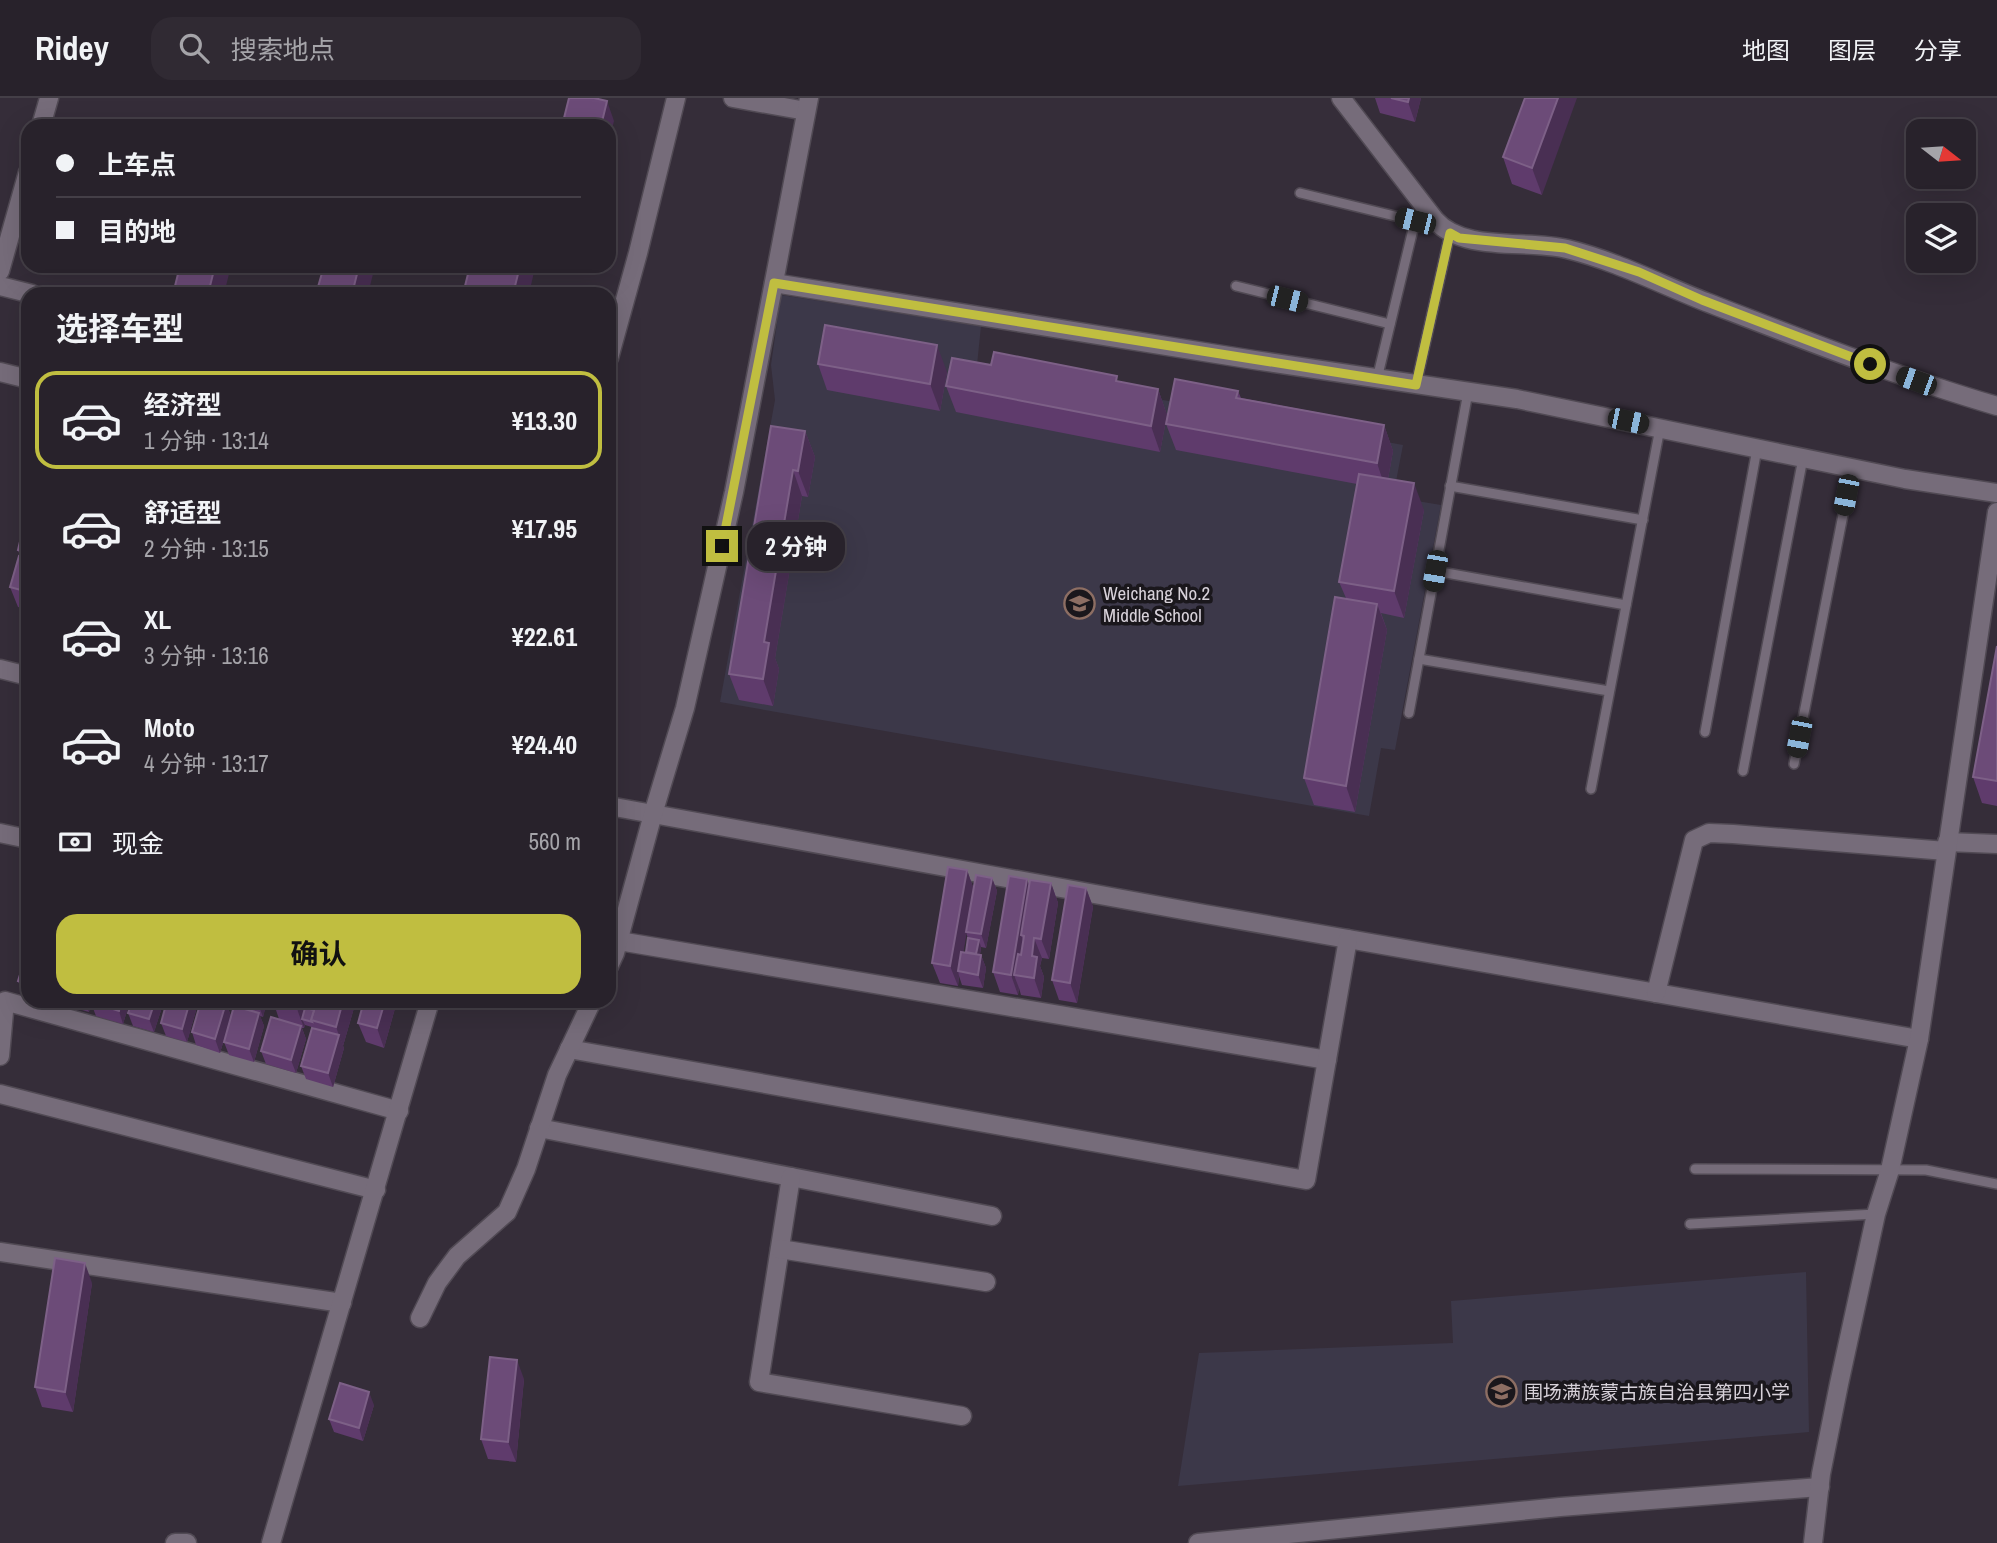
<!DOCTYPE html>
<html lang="zh">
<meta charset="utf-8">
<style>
body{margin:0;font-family:"Archivo Narrow","Noto Sans SC",sans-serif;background:#302a33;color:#f1f3f6;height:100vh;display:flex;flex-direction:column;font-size:26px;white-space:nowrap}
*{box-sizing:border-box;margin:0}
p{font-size:23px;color:#a5a4a9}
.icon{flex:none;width:38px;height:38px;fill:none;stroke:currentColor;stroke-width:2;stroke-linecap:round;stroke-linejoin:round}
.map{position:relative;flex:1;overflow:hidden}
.side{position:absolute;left:21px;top:189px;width:595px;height:721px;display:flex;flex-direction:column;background:#28222b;border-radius:21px;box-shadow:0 7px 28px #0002,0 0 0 2px #443f47}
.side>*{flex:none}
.guide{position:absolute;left:21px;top:21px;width:595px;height:154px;border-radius:21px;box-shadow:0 7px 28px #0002,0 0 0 2px #443f47;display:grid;align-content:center;height:154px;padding:0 35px;background:#28222b}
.needle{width:46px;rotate:107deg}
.controls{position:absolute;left:1906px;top:21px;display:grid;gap:14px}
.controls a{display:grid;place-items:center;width:70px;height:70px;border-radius:14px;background:#28222b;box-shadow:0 7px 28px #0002,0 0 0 2px #443f47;font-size:35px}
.end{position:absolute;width:32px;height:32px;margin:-16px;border:9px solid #c0be40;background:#111;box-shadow:0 0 0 4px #111}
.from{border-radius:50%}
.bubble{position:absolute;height:49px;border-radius:21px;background:#28222b;box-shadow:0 7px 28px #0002,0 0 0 2px #443f47;font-size:23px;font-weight:700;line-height:49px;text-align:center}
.car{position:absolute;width:21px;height:42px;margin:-21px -10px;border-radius:9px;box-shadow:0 0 5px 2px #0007;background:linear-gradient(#222 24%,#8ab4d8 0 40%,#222 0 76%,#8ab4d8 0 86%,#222 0)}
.guide b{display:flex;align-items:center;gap:24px;height:66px;font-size:26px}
.guide b+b{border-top:2px solid #443f47}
.guide i{width:18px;height:18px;background:#f1f3f6}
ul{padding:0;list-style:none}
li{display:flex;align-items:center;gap:21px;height:98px;margin:0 14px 10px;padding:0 21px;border:4px solid transparent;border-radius:21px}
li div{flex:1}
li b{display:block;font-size:26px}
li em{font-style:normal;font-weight:700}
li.on{border-color:#c0be40}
li>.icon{width:63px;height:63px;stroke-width:1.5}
h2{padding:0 35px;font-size:32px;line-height:84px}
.pay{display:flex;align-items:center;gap:18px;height:77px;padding:0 35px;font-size:26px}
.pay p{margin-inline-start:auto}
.action{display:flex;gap:14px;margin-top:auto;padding:14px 35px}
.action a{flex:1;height:80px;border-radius:21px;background:#c0be40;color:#111;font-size:28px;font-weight:700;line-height:80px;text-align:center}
header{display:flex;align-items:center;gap:42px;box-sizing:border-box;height:98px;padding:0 35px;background:#28222b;border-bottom:2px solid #443f47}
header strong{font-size:33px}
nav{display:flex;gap:38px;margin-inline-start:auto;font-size:24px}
.search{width:490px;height:63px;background:#302a33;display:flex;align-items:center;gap:18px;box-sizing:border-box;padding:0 24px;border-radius:21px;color:#a5a4a9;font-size:26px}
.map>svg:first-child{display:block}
.education{fill:#3c3849}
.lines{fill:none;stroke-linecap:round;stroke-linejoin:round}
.service-casing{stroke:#514a54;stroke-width:12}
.minor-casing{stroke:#514a54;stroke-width:21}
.service{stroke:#766c7a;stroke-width:9}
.minor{stroke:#766c7a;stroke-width:18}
.wall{fill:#5f3b6c;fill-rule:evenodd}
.shaded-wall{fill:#492f53}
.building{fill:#6c4b78;stroke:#7d6087;stroke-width:2}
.route{stroke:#c0be40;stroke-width:9}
.labels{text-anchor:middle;stroke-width:7;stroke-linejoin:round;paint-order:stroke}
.poi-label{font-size:19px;fill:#d7d1d9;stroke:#1a171c;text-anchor:start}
</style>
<header>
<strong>Ridey</strong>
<div class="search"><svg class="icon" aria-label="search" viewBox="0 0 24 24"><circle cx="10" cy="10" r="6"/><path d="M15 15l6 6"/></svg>搜索地点</div>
<nav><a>地图</a><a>图层</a><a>分享</a></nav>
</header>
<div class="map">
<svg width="1997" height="1445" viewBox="0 0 1997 1445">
<rect width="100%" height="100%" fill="#352d39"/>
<!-- education -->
<g class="education">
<polygon points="781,197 981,228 977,267 1403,347 1393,399 1441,407 1395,652 1381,650 1369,718 720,604 775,302 771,267"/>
<polygon points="1806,1174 1809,1334 1178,1388 1199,1255 1453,1245 1451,1203"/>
</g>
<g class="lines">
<defs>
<g id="service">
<polyline points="1300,95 1436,128"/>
<polyline points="1236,188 1390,226"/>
<polyline points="1377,281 1415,123"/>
<polyline points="1416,287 1450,135"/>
<polyline points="1450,388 1643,422"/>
<polyline points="1435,473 1626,507"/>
<polyline points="1419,561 1609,593"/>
<polyline points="1409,615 1468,294"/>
<polyline points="1705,634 1757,351"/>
<polyline points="1794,666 1852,371"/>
<polyline points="1743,673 1803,360"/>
<polyline points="1591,691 1660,330"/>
<polyline points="1695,1071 1926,1072 1997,1086"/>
<polyline points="1690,1126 1876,1116"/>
</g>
<g id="minor">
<polyline points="733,0 806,13"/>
<path d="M 1341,0 L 1435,122 C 1464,155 1527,141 1567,151 C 1616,163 1660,186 1706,204 C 1802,241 1898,279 1997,308"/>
<polyline points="41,28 49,0"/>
<polyline points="0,173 28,74"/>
<polyline points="774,185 1254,262 1517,301 1905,381 1997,395"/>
<polyline points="0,188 32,196"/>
<polyline points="609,260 638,155 676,0"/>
<polyline points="0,274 28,281"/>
<polyline points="0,571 28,578"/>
<polyline points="609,708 1205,816 1919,941"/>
<polyline points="0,735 28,741"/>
<polyline points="1947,744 1997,746"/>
<polyline points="619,843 1327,962"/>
<polyline points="609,868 615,855 653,716 685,610 734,394 809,0"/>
<polyline points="1656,895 1694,742 1709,735 1733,736 1946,753"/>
<polyline points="569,951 1306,1082 1348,841"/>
<polyline points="0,958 5,903 399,1013"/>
<polyline points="0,996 376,1092"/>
<polyline points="539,1030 992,1118"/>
<polyline points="791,1079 759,1284 962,1318"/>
<polyline points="780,1151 986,1184"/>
<polyline points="0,1154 342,1205"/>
<polyline points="420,1220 437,1185 457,1158 507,1114 526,1071 557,977 592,903"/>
<polyline points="175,1445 187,1445"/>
<polyline points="271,1445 430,903"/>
<polyline points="1198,1445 1560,1409 1820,1389"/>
<polyline points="1813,1445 1821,1376 1839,1286 1876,1116 1890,1072 1919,941 1997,414"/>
</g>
</defs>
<!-- service casing -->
<use href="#service" class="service-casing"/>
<!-- minor casing -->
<use href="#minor" class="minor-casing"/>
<!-- service -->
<use href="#service" class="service"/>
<!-- minor -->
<use href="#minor" class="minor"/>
</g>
<!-- wall -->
<g class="wall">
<polygon points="1375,0 1421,0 1415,24 1380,15"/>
<polygon points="1525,0 1542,97 1512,86 1503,59"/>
<polygon points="818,266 947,274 940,313 827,292"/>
<polygon points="991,267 1120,284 1158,291 1167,317 1160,354 956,314 946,288"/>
<polygon points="1238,293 1241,300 1384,327 1393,353 1388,381 1424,412 1404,520 1381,515 1387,532 1355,714 1314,707 1304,680 1346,500 1339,484 1357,386 1176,352 1166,326"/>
<polygon points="805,333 815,359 808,399 802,398 775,560 779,571 773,608 739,602 729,576"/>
<polygon points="28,418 28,512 18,509 10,489 20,458 18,452"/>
<polygon points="1997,548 1997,708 1982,705 1973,679"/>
<path d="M 967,772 L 974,792 L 992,780 L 997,793 L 986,850 L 981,849 L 980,857 L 981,857 L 986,870 L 983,890 L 962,887 L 959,878 L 958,888 L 940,885 L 932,865 ZM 966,835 L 968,840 L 966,854 L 963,854 Z"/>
<polygon points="1027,781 1029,788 1051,785 1058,805 1049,861 1042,860 1040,868 1044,879 1041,900 1021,897 1019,890 1018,897 1000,894 993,874"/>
<polygon points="1086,790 1093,809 1077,905 1059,902 1052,882"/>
<polygon points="28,851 28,898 23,896 18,883"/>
<polygon points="60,903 130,903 123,926 96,918 91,905 89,914 61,906"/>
<polygon points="164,903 154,934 133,928 128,915"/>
<polygon points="200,903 226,903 226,905 231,918 220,955 196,947 192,934 201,904"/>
<polygon points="236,903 267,903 263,919 260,918 264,928 254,964 229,957 224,944 238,909"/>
<polygon points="273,903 314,912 317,903 356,903 343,948 344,950 333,989 306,981 301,968 315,930 305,927 304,930 302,930 306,941 296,975 266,966 261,953 279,921"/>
<polygon points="364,903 397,903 384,950 366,944 358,925"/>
<polygon points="197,909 187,944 166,938 161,925"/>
<polygon points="92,1185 73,1314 42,1309 35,1289"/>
<polygon points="524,1281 516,1364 488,1361 481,1341"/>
<polygon points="374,1307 363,1343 334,1334 329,1321"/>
</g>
<!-- shaded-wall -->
<g class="shaded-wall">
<polygon points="1409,0 1421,0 1415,24 1408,4"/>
<polygon points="1558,0 1577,0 1542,97 1532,70"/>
<polygon points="607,3 614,23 609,43 609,28 601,28"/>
<polygon points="215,168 231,168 224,196 208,196"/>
<polygon points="359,168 375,168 368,196 352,196"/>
<polygon points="520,168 532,168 534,174 529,196 513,196"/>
<polygon points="937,247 947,274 940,313 930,286"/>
<polygon points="1158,291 1167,317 1160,354 1151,328"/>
<polygon points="1384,327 1393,353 1386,392 1377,365"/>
<polygon points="805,333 815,359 808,399 798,373"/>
<polygon points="793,372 802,398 775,560 779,571 773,608 763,581 764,544"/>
<polygon points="1414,385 1424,412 1404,520 1394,493"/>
<polygon points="1377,506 1387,532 1355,714 1346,688"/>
<polygon points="967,772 974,792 960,874 958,873 959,878 958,888 950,868"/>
<polygon points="992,780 997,793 986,850 981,836"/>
<polygon points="1027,781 1034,801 1024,838 1021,837 1026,850 1014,877 1019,890 1018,897 1011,877"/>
<polygon points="1051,785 1058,805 1049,861 1041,841"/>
<polygon points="1086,790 1093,809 1077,905 1070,885"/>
<polygon points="1034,840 1042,860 1040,868 1044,879 1041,900 1034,880 1032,858"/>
<polygon points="979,842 981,849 978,867 975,860"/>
<polygon points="981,857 986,870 983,890 978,877"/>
<polygon points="84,903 92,903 89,914"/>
<polygon points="121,903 130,903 123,926 119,913"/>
<polygon points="155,903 164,903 154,934 149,921"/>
<polygon points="190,903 194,903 197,909 187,944 182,931"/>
<polygon points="257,903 267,903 263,919"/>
<polygon points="299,903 312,903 306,922 302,921 305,927 304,930 297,911"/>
<polygon points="343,903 356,903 343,948 336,929"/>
<polygon points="385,903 397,903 384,950 377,930"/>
<polygon points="226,905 231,918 220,955 215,941"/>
<polygon points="259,915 264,928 254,964 249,951"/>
<polygon points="301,928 306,941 296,975 291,962"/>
<polygon points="339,937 344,950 333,989 328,975"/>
<polygon points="85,1165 92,1185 73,1314 65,1294"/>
<polygon points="517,1262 524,1281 516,1364 508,1344"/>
<polygon points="369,1294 374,1307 363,1343 359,1330"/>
</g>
<!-- building -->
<g class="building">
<polygon points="569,0 594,0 607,3 601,28 562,28"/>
<polygon points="1391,0 1409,0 1408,4"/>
<polygon points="1525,0 1558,0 1532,70 1503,59"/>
<polygon points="180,168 215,168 208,196 173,196"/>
<polygon points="324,168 359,168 352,196 316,196"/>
<polygon points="470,168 520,168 513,196 463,196"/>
<polygon points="825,227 937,247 930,286 818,266"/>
<polygon points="994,254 1117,278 1116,283 1158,291 1151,328 946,288 952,260 991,267"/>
<polygon points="1175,281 1238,293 1236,300 1384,327 1377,365 1166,326"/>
<polygon points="771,328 805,333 798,373 793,372 764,544 769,545 763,581 729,576"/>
<polygon points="1359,376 1414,385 1394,493 1339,484"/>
<polygon points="26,418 28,418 28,455 18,452"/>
<polygon points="19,458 28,460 28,494 10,489"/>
<polygon points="1335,499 1377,506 1346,688 1304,680"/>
<polygon points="1997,548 1997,683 1973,679"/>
<polygon points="948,769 967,772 950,868 932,865"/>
<polygon points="976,777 992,780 981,836 966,834"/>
<polygon points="1009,778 1027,781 1011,877 993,874"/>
<polygon points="1030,782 1051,785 1041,841 1034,840 1032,858 1037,859 1034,880 1014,877 1018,856 1021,857 1024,838 1021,837"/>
<polygon points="1068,787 1086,790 1070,885 1052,882"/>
<polygon points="968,840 979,842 976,856 966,854"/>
<polygon points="28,851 28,886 18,883"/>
<polygon points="961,854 981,857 978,877 958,873"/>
<polygon points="92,903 121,903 119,913 91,904"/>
<polygon points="132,903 155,903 149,921 128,915"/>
<polygon points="167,903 190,903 182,931 161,925"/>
<polygon points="201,903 220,903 226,905 215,941 192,934"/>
<polygon points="273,903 299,903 297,911"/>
<polygon points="317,903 343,903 336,929 311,922"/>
<polygon points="364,903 385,903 377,930 358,925"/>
<polygon points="234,908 259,915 249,951 224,944"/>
<polygon points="305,910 314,912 311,922 312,924 302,921"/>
<polygon points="271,919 301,928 291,962 261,953"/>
<polygon points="312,930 339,937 328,975 301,968"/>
<polygon points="55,1160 85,1165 65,1294 35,1289"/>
<polygon points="490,1259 517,1262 508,1344 481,1341"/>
<polygon points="340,1285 369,1294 359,1330 329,1321"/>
</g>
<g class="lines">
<!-- route -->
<polyline class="route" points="722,448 774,185 1416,287 1450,135 1459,140 1565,150 1639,174 1702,202 1870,266"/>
</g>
<!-- icons -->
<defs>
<symbol id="school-ring" viewBox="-11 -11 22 22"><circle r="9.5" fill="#1a171c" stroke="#8d6e63" stroke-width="1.5"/><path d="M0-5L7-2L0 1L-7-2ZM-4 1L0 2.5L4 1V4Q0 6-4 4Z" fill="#8d6e63"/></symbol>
</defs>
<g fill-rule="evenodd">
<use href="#school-ring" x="1062" y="488" width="35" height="35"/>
<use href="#school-ring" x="1484" y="1276" width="35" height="35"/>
</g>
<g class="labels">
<!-- poi labels -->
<g class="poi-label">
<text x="1103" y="502">Weichang No.2<tspan x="1103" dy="22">Middle School</tspan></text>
<text x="1524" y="1301">围场满族蒙古族自治县第四小学</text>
</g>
</g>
</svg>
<div class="controls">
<a><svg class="needle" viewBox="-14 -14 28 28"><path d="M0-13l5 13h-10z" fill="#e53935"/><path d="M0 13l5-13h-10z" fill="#a5a4a9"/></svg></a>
<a><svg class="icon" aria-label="layers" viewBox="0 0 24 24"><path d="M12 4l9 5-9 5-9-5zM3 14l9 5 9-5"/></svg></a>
</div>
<i class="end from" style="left:1870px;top:266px"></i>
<i class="end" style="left:722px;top:448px"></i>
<div class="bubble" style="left:747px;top:424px;width:98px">2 分钟</div>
<i class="car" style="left:1415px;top:123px;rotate:284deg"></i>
<i class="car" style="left:1287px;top:201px;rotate:104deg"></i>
<i class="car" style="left:1916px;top:283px;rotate:290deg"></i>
<i class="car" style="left:1628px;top:323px;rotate:102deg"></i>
<i class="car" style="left:1846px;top:397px;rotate:191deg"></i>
<i class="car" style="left:1435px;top:473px;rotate:190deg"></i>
<i class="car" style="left:1799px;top:639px;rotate:191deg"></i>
<div class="guide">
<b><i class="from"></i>上车点</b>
<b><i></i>目的地</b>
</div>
<section class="side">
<h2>选择车型</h2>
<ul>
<li class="on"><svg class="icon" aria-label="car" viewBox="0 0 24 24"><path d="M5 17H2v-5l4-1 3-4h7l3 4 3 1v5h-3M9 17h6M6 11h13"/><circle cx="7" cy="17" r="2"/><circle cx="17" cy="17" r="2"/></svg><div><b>经济型</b><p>1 分钟 · 13:14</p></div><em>¥13.30</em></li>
<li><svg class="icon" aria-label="car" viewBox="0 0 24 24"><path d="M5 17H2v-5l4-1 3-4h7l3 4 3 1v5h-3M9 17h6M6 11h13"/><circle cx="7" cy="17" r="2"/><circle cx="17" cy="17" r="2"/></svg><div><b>舒适型</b><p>2 分钟 · 13:15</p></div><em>¥17.95</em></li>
<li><svg class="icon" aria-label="car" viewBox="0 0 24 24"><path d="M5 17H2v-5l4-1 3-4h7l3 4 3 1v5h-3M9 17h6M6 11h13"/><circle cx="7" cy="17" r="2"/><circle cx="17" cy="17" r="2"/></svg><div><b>XL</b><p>3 分钟 · 13:16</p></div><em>¥22.61</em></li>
<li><svg class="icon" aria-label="car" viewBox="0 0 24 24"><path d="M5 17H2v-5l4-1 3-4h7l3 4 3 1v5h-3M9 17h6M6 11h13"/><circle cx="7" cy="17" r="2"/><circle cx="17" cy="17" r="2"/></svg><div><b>Moto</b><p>4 分钟 · 13:17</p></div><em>¥24.40</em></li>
</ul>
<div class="pay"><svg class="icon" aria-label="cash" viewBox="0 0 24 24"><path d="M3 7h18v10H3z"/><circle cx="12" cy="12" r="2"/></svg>现金<p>560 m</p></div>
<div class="action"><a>确认</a></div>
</section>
</div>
